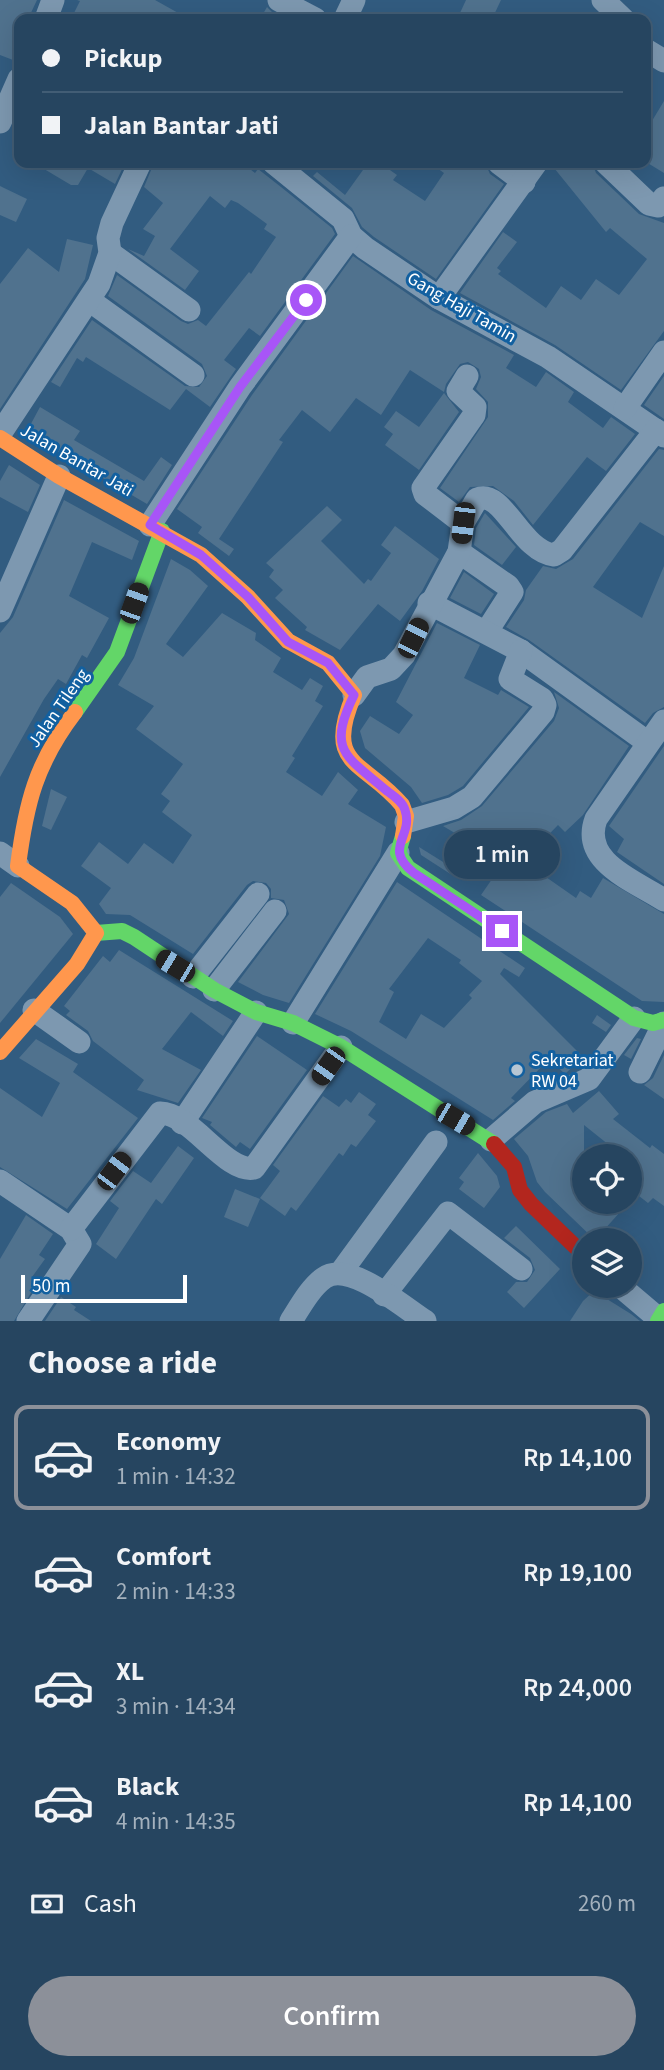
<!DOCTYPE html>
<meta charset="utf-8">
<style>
body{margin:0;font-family:"Source Sans 3",sans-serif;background:#324f69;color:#f1f3f6;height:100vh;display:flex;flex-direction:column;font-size:26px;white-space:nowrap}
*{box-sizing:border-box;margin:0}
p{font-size:23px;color:#a4b1bd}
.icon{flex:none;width:38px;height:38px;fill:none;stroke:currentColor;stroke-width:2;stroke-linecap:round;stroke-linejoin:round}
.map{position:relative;height:1321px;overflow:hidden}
.sheet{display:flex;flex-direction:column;background:#264560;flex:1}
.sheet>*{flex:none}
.top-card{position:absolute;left:14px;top:14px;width:637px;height:154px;border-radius:14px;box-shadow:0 7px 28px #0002,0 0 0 2px #425d75;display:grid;align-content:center;height:154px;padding:0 28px;background:#264560}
.fabs{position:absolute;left:572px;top:1144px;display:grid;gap:14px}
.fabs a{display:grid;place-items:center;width:70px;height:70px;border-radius:50%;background:#264560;box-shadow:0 7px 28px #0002,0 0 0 2px #425d75;font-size:35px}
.scale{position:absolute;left:21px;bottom:18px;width:166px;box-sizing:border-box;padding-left:7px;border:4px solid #fff;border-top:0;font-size:19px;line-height:24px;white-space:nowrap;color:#fff;-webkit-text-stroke:5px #1260a0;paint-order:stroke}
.end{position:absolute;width:32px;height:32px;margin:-16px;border:9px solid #a855f7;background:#fff;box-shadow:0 0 0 4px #fff}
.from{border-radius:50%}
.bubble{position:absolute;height:49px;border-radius:24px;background:#264560;box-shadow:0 7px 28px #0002,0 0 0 2px #425d75;font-size:23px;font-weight:600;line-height:49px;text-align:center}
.car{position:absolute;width:21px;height:42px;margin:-21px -10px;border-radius:9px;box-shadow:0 0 5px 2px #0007;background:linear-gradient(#222 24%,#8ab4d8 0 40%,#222 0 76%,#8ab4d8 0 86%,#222 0)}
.top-card b{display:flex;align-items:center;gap:24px;height:66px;font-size:26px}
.top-card b+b{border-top:2px solid #425d75}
.top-card i{width:18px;height:18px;background:#f1f3f6}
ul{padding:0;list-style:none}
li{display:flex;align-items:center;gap:21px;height:105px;margin:0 14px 10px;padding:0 14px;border:4px solid transparent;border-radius:14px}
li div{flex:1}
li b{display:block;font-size:26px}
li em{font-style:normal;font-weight:600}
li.on{border-color:#8c9099}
li>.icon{width:63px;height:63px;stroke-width:1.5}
h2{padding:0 28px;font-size:32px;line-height:84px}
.pay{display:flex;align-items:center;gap:18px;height:77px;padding:0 28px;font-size:26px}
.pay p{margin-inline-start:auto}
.primary-button{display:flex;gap:14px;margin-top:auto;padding:14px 28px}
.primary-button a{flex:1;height:80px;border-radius:42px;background:#8c9099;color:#fff;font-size:28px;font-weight:600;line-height:80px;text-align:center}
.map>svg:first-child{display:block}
.building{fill:#50728e;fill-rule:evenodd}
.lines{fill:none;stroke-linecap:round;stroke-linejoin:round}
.street{stroke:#7d98b0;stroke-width:23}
.fast{stroke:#63d668;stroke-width:16}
.slow{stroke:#ff974d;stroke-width:16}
.jam{stroke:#b3261e;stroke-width:16}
.route{stroke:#a855f7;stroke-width:9}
.poi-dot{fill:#b7c6d3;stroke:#1260a0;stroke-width:2.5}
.labels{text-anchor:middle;stroke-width:6;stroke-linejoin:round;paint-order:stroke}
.street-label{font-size:18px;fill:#fff;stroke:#1260a0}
.poi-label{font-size:18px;fill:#fff;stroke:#1260a0;text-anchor:start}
</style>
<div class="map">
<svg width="664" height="1321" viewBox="0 0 664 1321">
<rect width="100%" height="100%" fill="#325c80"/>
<!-- building -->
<g class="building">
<polygon points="0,0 37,0 28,19 19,19 19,45 13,60 0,55"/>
<polygon points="77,0 155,0 189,19 118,19 105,13 102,19 71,19 80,1"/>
<polygon points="466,0 501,0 492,19 472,19 460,13"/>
<polygon points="267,7 272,12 285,19 260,19"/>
<polygon points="664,101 664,173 646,162 646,131"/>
<polygon points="34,163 125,163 115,184 88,168 78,185 71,185"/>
<polygon points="154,163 242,163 255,173 258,169 281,187 332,228 335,234 260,336 249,328 224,360 236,369 210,407 186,389 170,410 86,357 83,362 77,358 60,387 51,382 92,320 185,386 199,387 207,376 202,364 108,296 117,275 181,321 188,324 198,320 206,326 249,272 251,274 276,237 264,229 267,224 238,203 231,200 225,208 210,196 170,249 199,271 185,290 128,249 144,256 155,236 143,229 163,203 144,187"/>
<polygon points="368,163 380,163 397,175 393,180 425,201 444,173 430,163 485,163 490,174 504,184 436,279 374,237 362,227 352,208 313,176 317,172 345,195"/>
<polygon points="550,163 592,163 596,173 639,214 664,223 664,331 621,390 555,345 460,293 503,232 517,242 497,268 501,271 498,274 546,308 561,286 581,300 596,279 619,295 647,259 610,228 606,232"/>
<polygon points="0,186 27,199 16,222 0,215"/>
<polygon points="67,239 93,245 85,279 0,409 0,284 28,248 59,272"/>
<polygon points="353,256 431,310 514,355 506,368 536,387 546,372 574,392 568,402 603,428 611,417 635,434 606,471 587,457 533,525 514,501 493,486 470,487 459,502 440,488 488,417 488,402 476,389 481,377 479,369 468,362 460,364 446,384 444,392 410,370 381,415 356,398 330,432 302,410 279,440 283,442 219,539 234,549 229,556 198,533 202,527 177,509 252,395"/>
<polygon points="664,376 664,419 644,405"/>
<polygon points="444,393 459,412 419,470 385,445 393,434 384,427 396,411 419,427"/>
<polygon points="40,407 80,431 74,440 144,481 161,457 172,465 147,504 26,433"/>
<polygon points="659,449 664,450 664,536 640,522 593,587 642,618 664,566 664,707 653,713 645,723 529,640 506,627 524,600 526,590 543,566 556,569 573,559"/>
<polygon points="9,465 40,485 28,512 0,497 0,481"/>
<polygon points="64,500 139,541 132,560 92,542 69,596 109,618 87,658 82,655 66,684 58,679 44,699 0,777 0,633 13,617"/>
<polygon points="327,506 342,520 321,541 364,584 368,579 371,581 391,553 381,545 395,526 439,559 422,591 400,621 378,604 340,650 305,630 307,627 275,598 283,590 269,577 274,570 266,563"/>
<polygon points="485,513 516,547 502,565 474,545 476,528"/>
<polygon points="171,559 190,570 208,586 166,644 183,657 222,613 256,633 255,640 281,658 273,672 302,690 310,678 323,686 315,701 323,706 292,756 295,758 286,772 322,796 338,772 358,790 348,804 386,827 380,856 289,1003 263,995 238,982 289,914 284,900 271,898 271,889 266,883 253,881 247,885 193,954 130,915 106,914 99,904 111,888 81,866 99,842 128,864 144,843 173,864 192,835 162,812 170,801 161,794 183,764 136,729 154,706 118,685 134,658"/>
<polygon points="464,572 494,594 481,614 450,598"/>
<polygon points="437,623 480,645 464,678 498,695 501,690 529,707 463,786 448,795 422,803 411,787 365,748 360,731 370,716 399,734 413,715 396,702"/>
<polygon points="554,692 629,746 583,815 565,832 558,825 523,861 576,898 580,891 591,898 603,878 664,914 664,1002 642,1001 481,895 499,869 475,845 443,826 461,820 482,806 554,721 559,708"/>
<polygon points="664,746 664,884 617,852 624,839 609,826"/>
<polygon points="51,789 67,797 51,830 42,826"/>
<polygon points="419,847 456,870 452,875 421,855"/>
<path d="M 397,882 L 525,968 L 519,977 L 504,968 L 500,974 L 583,1057 L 565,1074 L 549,1059 L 511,1098 L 515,1101 L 493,1120 L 351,1031 L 315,1014 ZM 428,938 L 461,960 L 459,963 L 482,981 L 469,995 L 472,998 L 444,1028 L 421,1014 L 406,1039 L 379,1022 L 394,992 L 389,989 Z"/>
<polygon points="11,883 60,917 73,934 0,1023 0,897"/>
<polygon points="119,950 233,1021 223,1036 191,1012 162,1049 201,1070 178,1103 137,1090 144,1080 93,1041 88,1031 66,1015 70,1011 64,1006 103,956 110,962"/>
<polygon points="597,1015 611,1025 606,1032 592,1023"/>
<polygon points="257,1036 307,1070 250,1149 240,1142 236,1147 210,1125 212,1122 202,1118"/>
<polygon points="637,1038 641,1039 631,1059 624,1055"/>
<polygon points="36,1039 78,1064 73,1072 138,1118 67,1209 0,1167 0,1088 42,1117 60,1083 19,1058"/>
<polygon points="664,1055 664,1099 644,1085 653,1078"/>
<polygon points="599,1091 619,1114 613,1119 650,1148 652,1145 664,1154 664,1206 653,1198 648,1203 630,1189 630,1157 624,1157 584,1125 584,1202 629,1202 595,1240 545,1192 537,1182 528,1156 514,1139 546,1112 567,1104 573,1113"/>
<polygon points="359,1092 376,1104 368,1115 376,1121 356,1147 351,1144 343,1156 339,1153 296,1211 291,1207 285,1216 260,1198 280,1171 273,1165 323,1096 339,1107 346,1099 351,1103"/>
<polygon points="178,1146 194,1158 162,1204 156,1199 116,1259 96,1244 119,1208 110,1201 133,1171 151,1183"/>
<polygon points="478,1153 497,1176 500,1187 484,1208 459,1189 464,1182 459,1178"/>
<polygon points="235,1189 260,1199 248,1227 224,1217"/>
<polygon points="26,1215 53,1234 39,1255 45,1259 32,1277 38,1281 14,1321 0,1321 0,1259"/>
<polygon points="516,1226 560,1269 524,1308 507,1292 516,1282 527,1282 535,1270 530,1258 504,1238"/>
<polygon points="594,1291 631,1314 640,1321 570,1321 583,1301"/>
<polygon points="61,1297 76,1307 74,1310 91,1321 45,1321"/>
</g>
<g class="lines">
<!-- street -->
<g class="street">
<polyline points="279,0 315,19"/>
<polyline points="603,0 623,19"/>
<polyline points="46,19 53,0"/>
<polyline points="345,19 354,0"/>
<polyline points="646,50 664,61"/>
<polyline points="0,122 19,79"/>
<polyline points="274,163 343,219 351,236 365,248 439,298 548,357 664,436"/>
<polyline points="499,163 524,182"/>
<polyline points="606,163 649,204 658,206 664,198"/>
<polyline points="110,253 189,310"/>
<polyline points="439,298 536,163"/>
<polyline points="89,300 193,375"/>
<polyline points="625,408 664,352"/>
<polyline points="0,434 99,284 110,253 108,238 112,223 140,163"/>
<polyline points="463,523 425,494 423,488 474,415 475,407 458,391 467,376"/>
<polyline points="150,525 240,387 351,236"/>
<polyline points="459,552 508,586 512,592 487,631"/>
<polyline points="429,603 521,651 647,742"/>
<polyline points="0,611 59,476"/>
<path d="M 354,695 L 367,677 L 391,669 L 404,655 L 459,552 L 463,523 L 477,499 C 503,488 520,551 554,555 L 562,550 L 656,430"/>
<path d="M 664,721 L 596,819 C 580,862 635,881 664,900"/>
<polyline points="406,822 454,808 472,797 543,712 545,705 542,699 510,679 521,651"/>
<polyline points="0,853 18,866"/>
<polyline points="193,977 258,894"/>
<polyline points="214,990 275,911"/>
<polyline points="34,1010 79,1042"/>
<polyline points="293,1023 398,853"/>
<polyline points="640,1072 664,1023"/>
<polyline points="182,1123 256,1012"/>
<polyline points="491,1140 535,1102 589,1079 634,1018"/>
<polyline points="0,1181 71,1229 80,1244 28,1321"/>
<path d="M 71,1229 L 160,1113 C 190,1112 226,1174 254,1168 L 341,1047"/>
<polyline points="341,1272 436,1142"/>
<polyline points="620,1286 659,1319"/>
<polyline points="384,1295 448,1213 521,1269"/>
<path d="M 291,1321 C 300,1307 310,1288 324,1278 C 349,1260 403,1307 425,1321"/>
</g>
<!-- fast -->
<g class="fast">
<polyline points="75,712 117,652 162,531"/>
<polyline points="403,836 398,853 408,868 634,1018 653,1023 664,1020"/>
<polyline points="96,933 122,931 134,937 214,990 256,1012 293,1023 341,1047 494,1144"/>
<polyline points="658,1321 664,1311"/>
</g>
<!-- slow -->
<g class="slow">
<path d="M 0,438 L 59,476 L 201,555 L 248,597 L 288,641 L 328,663 L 354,695 C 323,767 364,760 402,805 L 406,816 L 403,836"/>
<path d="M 0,1052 L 77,964 L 96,933 L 72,903 L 18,866 C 26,803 36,763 75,712"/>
</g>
<!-- jam -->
<polyline class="jam" points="494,1144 514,1167 520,1190 531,1204 584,1255"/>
</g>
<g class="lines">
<!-- route -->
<path class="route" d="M 306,300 L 240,387 L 150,525 L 201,555 L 248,597 L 288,642 L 328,663 L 354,695 C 327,751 345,755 387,791 C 394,796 403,802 405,810 C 414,837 382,848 414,873 L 502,931"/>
</g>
<!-- markers -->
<circle class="poi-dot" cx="517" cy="1070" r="7"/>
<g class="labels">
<!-- street labels -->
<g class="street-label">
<text transform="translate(462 307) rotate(30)" y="6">Gang Haji Tamin</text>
<text transform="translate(77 460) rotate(30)" y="6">Jalan Bantar Jati</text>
<text transform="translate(58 708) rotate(-55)" y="6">Jalan Tileng</text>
</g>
<!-- poi labels -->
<g class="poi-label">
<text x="531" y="1066">Sekretariat<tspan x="531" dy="21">RW 04</tspan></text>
</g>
</g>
</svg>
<div class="fabs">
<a><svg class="icon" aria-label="locate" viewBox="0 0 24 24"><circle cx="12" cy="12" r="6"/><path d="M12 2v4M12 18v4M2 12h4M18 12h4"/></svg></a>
<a><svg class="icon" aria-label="layers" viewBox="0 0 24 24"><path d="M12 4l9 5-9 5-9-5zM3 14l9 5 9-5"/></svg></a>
</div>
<div class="scale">50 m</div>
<i class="end from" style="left:306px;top:300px"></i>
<i class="end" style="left:502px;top:931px"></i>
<div class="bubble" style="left:444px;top:830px;width:116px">1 min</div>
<i class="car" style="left:463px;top:523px;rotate:187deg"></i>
<i class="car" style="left:134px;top:603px;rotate:20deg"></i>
<i class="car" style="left:413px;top:638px;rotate:26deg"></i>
<i class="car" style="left:175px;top:966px;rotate:301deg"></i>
<i class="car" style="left:328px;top:1066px;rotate:215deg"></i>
<i class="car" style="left:455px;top:1119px;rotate:120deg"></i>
<i class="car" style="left:114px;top:1171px;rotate:37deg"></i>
<div class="top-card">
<b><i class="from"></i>Pickup</b>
<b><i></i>Jalan Bantar Jati</b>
</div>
</div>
<section class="sheet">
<h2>Choose a ride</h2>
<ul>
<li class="on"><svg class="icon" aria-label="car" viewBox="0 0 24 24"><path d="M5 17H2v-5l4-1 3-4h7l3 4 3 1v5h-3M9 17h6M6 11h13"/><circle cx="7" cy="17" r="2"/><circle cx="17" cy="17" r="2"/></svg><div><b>Economy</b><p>1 min · 14:32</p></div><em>Rp 14,100</em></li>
<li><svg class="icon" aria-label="car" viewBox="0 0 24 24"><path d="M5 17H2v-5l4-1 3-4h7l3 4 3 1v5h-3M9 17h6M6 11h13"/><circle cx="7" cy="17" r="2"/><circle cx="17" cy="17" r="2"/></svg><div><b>Comfort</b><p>2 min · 14:33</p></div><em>Rp 19,100</em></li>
<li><svg class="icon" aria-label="car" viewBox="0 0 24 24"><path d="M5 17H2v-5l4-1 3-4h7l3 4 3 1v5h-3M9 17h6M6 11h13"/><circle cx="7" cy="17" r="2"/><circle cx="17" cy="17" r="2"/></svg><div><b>XL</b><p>3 min · 14:34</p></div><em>Rp 24,000</em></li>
<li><svg class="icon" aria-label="car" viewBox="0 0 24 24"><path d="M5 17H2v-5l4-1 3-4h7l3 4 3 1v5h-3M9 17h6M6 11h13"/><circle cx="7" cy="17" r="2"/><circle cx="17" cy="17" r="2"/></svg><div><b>Black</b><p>4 min · 14:35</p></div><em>Rp 14,100</em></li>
</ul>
<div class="pay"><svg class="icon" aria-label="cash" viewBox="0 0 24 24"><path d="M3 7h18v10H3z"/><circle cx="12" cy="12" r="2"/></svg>Cash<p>260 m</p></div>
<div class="primary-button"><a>Confirm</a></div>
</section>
